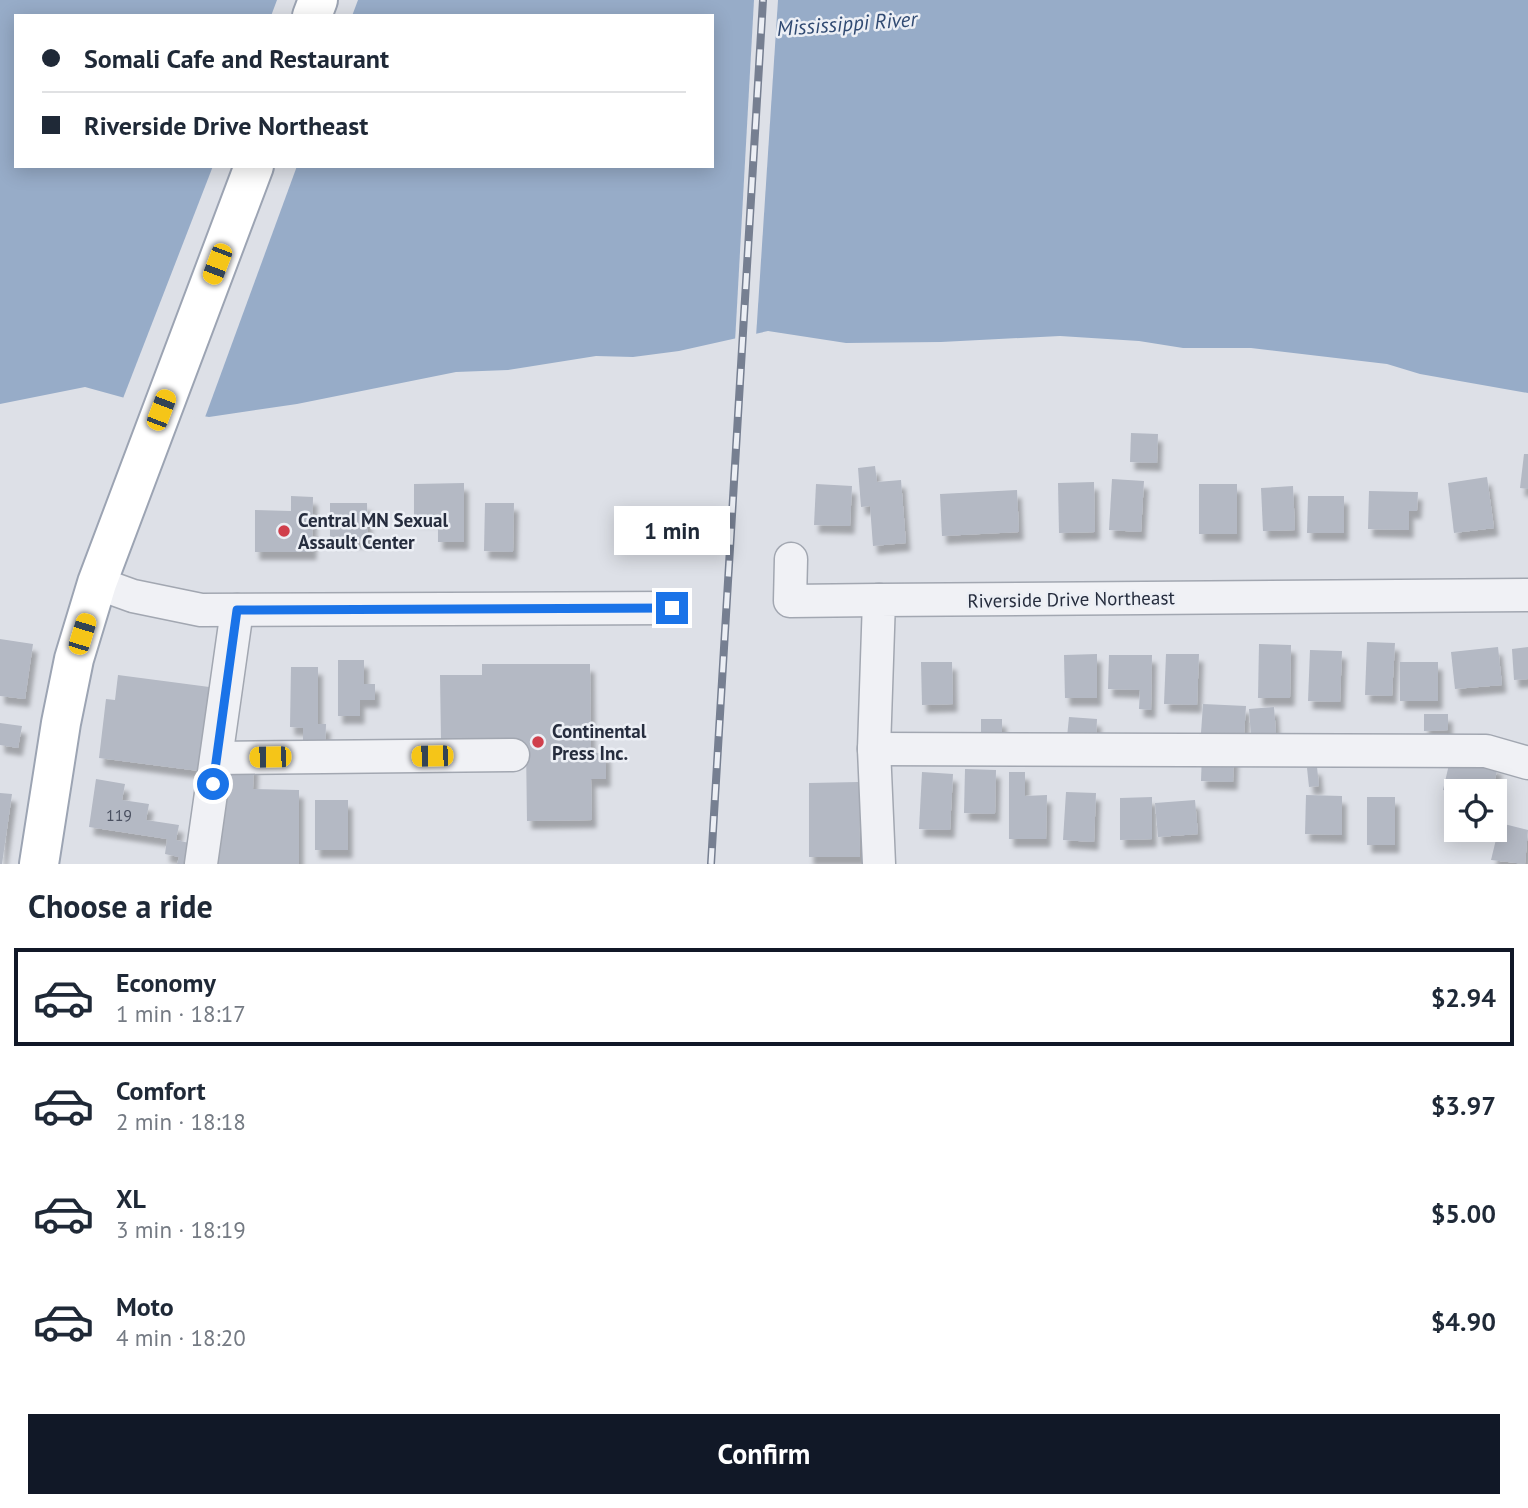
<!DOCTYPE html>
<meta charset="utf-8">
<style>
body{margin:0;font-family:"PT Sans",sans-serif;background:#f2f2f3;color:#1f2937;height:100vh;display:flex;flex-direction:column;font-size:26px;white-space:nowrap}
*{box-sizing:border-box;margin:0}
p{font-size:23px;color:#747a83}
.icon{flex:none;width:38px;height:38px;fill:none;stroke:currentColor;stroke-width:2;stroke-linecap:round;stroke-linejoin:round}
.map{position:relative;height:864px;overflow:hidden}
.panel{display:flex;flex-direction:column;background:#fff;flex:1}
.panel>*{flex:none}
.banner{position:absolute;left:14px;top:14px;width:700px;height:154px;border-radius:0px;box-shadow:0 4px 18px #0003;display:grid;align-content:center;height:154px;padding:0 28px;background:#fff}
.buttons{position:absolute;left:1444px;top:779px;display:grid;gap:14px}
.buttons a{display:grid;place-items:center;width:63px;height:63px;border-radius:0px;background:#fff;box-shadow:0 4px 18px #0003;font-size:35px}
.end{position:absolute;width:32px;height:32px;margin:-16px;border:9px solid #1a73e8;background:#fff;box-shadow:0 0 0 4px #fff}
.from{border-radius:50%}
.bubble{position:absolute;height:49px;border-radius:0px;background:#fff;box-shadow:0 4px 18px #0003;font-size:23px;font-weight:700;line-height:49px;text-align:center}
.car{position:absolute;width:21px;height:42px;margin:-21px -10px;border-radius:9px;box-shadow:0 0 5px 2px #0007;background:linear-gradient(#f5c518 24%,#345 0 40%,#f5c518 0 76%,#345 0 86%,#f5c518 0)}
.banner b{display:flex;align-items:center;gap:24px;height:66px;font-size:26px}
.banner b+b{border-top:2px solid #e0e1e3}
.banner i{width:18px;height:18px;background:#1f2937}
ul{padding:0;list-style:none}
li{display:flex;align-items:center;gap:21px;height:98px;margin:0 14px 10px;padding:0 14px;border:4px solid transparent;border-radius:0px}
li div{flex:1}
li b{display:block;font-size:26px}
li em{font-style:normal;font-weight:700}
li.current{border-color:#111827}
li>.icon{width:63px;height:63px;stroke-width:1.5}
h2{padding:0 28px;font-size:32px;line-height:84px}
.primary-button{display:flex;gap:14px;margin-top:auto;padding:14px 28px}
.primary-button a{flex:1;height:80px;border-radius:0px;background:#111827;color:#fff;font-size:28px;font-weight:700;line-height:80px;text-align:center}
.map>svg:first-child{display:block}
.water{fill:#97acc8;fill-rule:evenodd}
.pier{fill:#dde0e7}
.building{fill:#b4b9c4;filter:url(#shadow)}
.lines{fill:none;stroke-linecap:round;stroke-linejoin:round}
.minor-casing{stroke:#a2a7b1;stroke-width:35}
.major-casing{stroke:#9ca4b3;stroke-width:42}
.minor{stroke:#f0f1f5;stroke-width:32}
.major{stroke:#fff;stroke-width:38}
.rail-casing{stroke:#767f91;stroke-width:8}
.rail{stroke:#eceff5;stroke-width:5;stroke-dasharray:16;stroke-linecap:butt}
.route{stroke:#1a73e8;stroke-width:9}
.poi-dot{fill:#d03f4c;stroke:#eceff5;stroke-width:2.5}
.labels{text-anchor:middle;stroke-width:5;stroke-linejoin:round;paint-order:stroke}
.number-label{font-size:16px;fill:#4a5060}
.poi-label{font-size:19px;font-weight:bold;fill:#262d3e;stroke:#eceff5;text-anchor:start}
.street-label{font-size:19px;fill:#262d3e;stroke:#eceff5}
.water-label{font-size:21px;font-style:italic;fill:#304a72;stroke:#eceff5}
</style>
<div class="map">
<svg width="1528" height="864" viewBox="0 0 1528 864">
<defs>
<filter id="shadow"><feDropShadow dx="4.5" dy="8" stdDeviation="2" flood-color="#0004"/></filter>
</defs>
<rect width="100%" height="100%" fill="#dde0e7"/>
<!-- water -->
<path class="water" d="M 0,0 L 1528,0 L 1528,393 L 1420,374 L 1387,364 L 1251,348 L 1183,348 L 1139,341 L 1060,336 L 941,342 L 846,343 L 768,331 L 679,351 L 633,357 L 596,356 L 508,370 L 456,372 L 297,404 L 209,417 L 172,411 L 85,387 L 0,404 ZM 16,16 L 712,16 L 712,166 L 16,166 Z"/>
<!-- pier -->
<g class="pier">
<polygon points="277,0 358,0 352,16 271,16"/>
<polygon points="754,0 778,0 756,337 735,342"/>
<polygon points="213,166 297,166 204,420 122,401"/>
</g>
<!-- building -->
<g class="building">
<polygon points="1131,433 1158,434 1157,463 1130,462"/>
<polygon points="1524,454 1528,454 1528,489 1520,488"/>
<polygon points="875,466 877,482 901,480 906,543 873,546 870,506 861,507 858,468"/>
<polygon points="1487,477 1494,528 1454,533 1448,483"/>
<polygon points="1112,479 1144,481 1141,532 1109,530"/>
<polygon points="1094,482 1095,532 1059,533 1058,483"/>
<polygon points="464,483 464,542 438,542 438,519 414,519 414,484"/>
<polygon points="816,484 852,486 850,526 814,525"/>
<rect x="1199" y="484" width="38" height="50"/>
<polygon points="1293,486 1295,530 1263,531 1261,488"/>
<polygon points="1017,490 1019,532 942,536 940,494"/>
<polygon points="1369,491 1418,492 1417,511 1409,511 1409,530 1368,529"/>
<polygon points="291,496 313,497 312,552 255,552 255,510 291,511"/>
<polygon points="1308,496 1344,496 1344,533 1307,533"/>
<polygon points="330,503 367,503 368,540 330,540"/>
<polygon points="485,503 514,503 513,552 484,551"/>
<polygon points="0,639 33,644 25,699 0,696"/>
<polygon points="1367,642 1395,643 1392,696 1365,695"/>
<polygon points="1259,644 1291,645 1290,698 1258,698"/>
<polygon points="1498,647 1502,685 1455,689 1451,652"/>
<polygon points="1528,647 1528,679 1514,680 1512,649"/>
<polygon points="1310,650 1342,651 1340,702 1308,701"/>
<polygon points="1097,654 1097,698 1065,698 1064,655"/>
<polygon points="1166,654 1199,654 1197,705 1164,704"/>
<polygon points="1109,655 1152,655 1151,710 1139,709 1140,690 1108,689"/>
<polygon points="338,660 364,660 364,684 375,684 375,700 360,700 360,716 338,716"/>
<polygon points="921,662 952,662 953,704 922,705"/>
<rect x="1400" y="662" width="38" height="39"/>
<polygon points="482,664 590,664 591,753 606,753 606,779 591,779 592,820 527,821 526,744 486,745 486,740 441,740 440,675 482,675"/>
<polygon points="291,667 318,667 318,724 326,724 325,749 303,749 303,728 290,727"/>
<polygon points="118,675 217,688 207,772 99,758 106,699 115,700"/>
<polygon points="1203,704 1246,706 1244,735 1201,733"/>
<polygon points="1274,707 1276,734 1251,736 1249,709"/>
<polygon points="1424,714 1448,714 1448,730 1424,731"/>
<polygon points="1069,717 1097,719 1096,740 1067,737"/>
<rect x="981" y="719" width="21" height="20"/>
<polygon points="0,723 22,726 18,748 0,745"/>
<polygon points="1202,752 1234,754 1233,782 1201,781"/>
<polygon points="1451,756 1498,767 1492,791 1476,788 1456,793 1443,790"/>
<polygon points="254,764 253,789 299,790 299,864 210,864 225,765"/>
<polygon points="1317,767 1319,786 1309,787 1307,768"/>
<polygon points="965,769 996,770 995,814 964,813"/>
<polygon points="922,772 953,774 950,830 919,829"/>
<polygon points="1009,772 1025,772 1025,796 1047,795 1046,839 1009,839"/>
<polygon points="96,779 125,784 122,800 149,804 146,820 179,825 176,840 198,845 194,864 177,864 179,857 165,854 167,839 89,827"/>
<polygon points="859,782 860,857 809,857 809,783"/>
<polygon points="1066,792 1096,793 1094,842 1063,840"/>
<polygon points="0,793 12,794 2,864 0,864"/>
<polygon points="1306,795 1342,796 1342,835 1305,834"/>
<polygon points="1152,797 1152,839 1120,840 1120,798"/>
<rect x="1367" y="797" width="28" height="48"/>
<rect x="315" y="800" width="33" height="50"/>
<polygon points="1195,800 1198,834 1158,837 1155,803"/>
<polygon points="1500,823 1528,830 1525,864 1491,860"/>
</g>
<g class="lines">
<defs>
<g id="minor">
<polyline points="791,559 790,601 879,600"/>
<polyline points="97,583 133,596 201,610 672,608"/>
<polyline points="874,749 1486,751 1528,763"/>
<polyline points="217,758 513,755"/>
<polyline points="201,864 237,610"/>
<polyline points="879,864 874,749 879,600 1528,595"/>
</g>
<g id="major">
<polyline points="312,16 318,0"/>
<polyline points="39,864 61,723 74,659 97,583 254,166"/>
</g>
</defs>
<!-- minor casing -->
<use href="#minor" class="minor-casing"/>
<!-- major casing -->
<use href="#major" class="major-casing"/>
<!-- minor -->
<use href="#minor" class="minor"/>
<!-- major -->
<use href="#major" class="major"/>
<defs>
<polyline id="rail" points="711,864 763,0"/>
</defs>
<!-- rail casing -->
<use href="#rail" class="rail-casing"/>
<!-- rail -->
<use href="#rail" class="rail"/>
</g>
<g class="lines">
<!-- route -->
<polyline class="route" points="213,784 237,610 672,608"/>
</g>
<!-- markers -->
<g class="poi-dot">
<circle cx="284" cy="531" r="7"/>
<circle cx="538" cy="742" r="7"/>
</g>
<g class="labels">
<!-- number labels -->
<g class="number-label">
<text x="119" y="821">119</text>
</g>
<!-- poi labels -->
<g class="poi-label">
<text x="298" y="527">Central MN Sexual<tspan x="298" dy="22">Assault Center</tspan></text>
<text x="552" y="738">Continental<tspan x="552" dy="22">Press Inc.</tspan></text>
</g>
<!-- street labels -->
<g class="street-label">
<text transform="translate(1071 599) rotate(-1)" y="7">Riverside Drive Northeast</text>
</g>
<!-- water labels -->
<g class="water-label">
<text transform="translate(847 24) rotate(-4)" y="7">Mississippi River</text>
</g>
</g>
</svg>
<div class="buttons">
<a><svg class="icon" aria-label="locate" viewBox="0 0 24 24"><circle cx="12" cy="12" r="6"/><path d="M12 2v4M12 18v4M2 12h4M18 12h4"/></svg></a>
</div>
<i class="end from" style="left:213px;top:784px"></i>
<i class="end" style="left:672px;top:608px"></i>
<div class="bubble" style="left:614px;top:506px;width:116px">1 min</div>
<i class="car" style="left:217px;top:264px;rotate:201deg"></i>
<i class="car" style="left:161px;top:410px;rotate:21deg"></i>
<i class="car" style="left:82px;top:634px;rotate:17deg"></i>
<i class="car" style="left:432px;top:756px;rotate:269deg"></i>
<i class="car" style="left:270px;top:757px;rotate:269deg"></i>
<div class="banner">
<b><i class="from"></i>Somali Cafe and Restaurant</b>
<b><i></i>Riverside Drive Northeast</b>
</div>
</div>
<section class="panel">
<h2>Choose a ride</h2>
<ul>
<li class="current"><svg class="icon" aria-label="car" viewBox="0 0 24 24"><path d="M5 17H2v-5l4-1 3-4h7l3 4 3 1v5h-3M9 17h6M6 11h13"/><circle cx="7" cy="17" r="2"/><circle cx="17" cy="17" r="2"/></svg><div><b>Economy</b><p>1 min · 18:17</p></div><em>$2.94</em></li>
<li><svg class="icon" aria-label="car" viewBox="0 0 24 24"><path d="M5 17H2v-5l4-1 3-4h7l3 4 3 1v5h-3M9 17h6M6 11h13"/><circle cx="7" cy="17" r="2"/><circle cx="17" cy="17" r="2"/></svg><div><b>Comfort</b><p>2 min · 18:18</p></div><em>$3.97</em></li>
<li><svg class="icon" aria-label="car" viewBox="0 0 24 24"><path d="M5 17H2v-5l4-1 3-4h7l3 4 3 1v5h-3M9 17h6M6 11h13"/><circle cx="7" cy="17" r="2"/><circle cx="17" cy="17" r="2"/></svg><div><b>XL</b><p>3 min · 18:19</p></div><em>$5.00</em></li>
<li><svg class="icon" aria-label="car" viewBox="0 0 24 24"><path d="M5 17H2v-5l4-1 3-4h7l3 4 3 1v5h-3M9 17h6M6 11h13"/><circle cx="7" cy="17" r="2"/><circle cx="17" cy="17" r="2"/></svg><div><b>Moto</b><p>4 min · 18:20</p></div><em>$4.90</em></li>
</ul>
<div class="primary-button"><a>Confirm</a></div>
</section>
